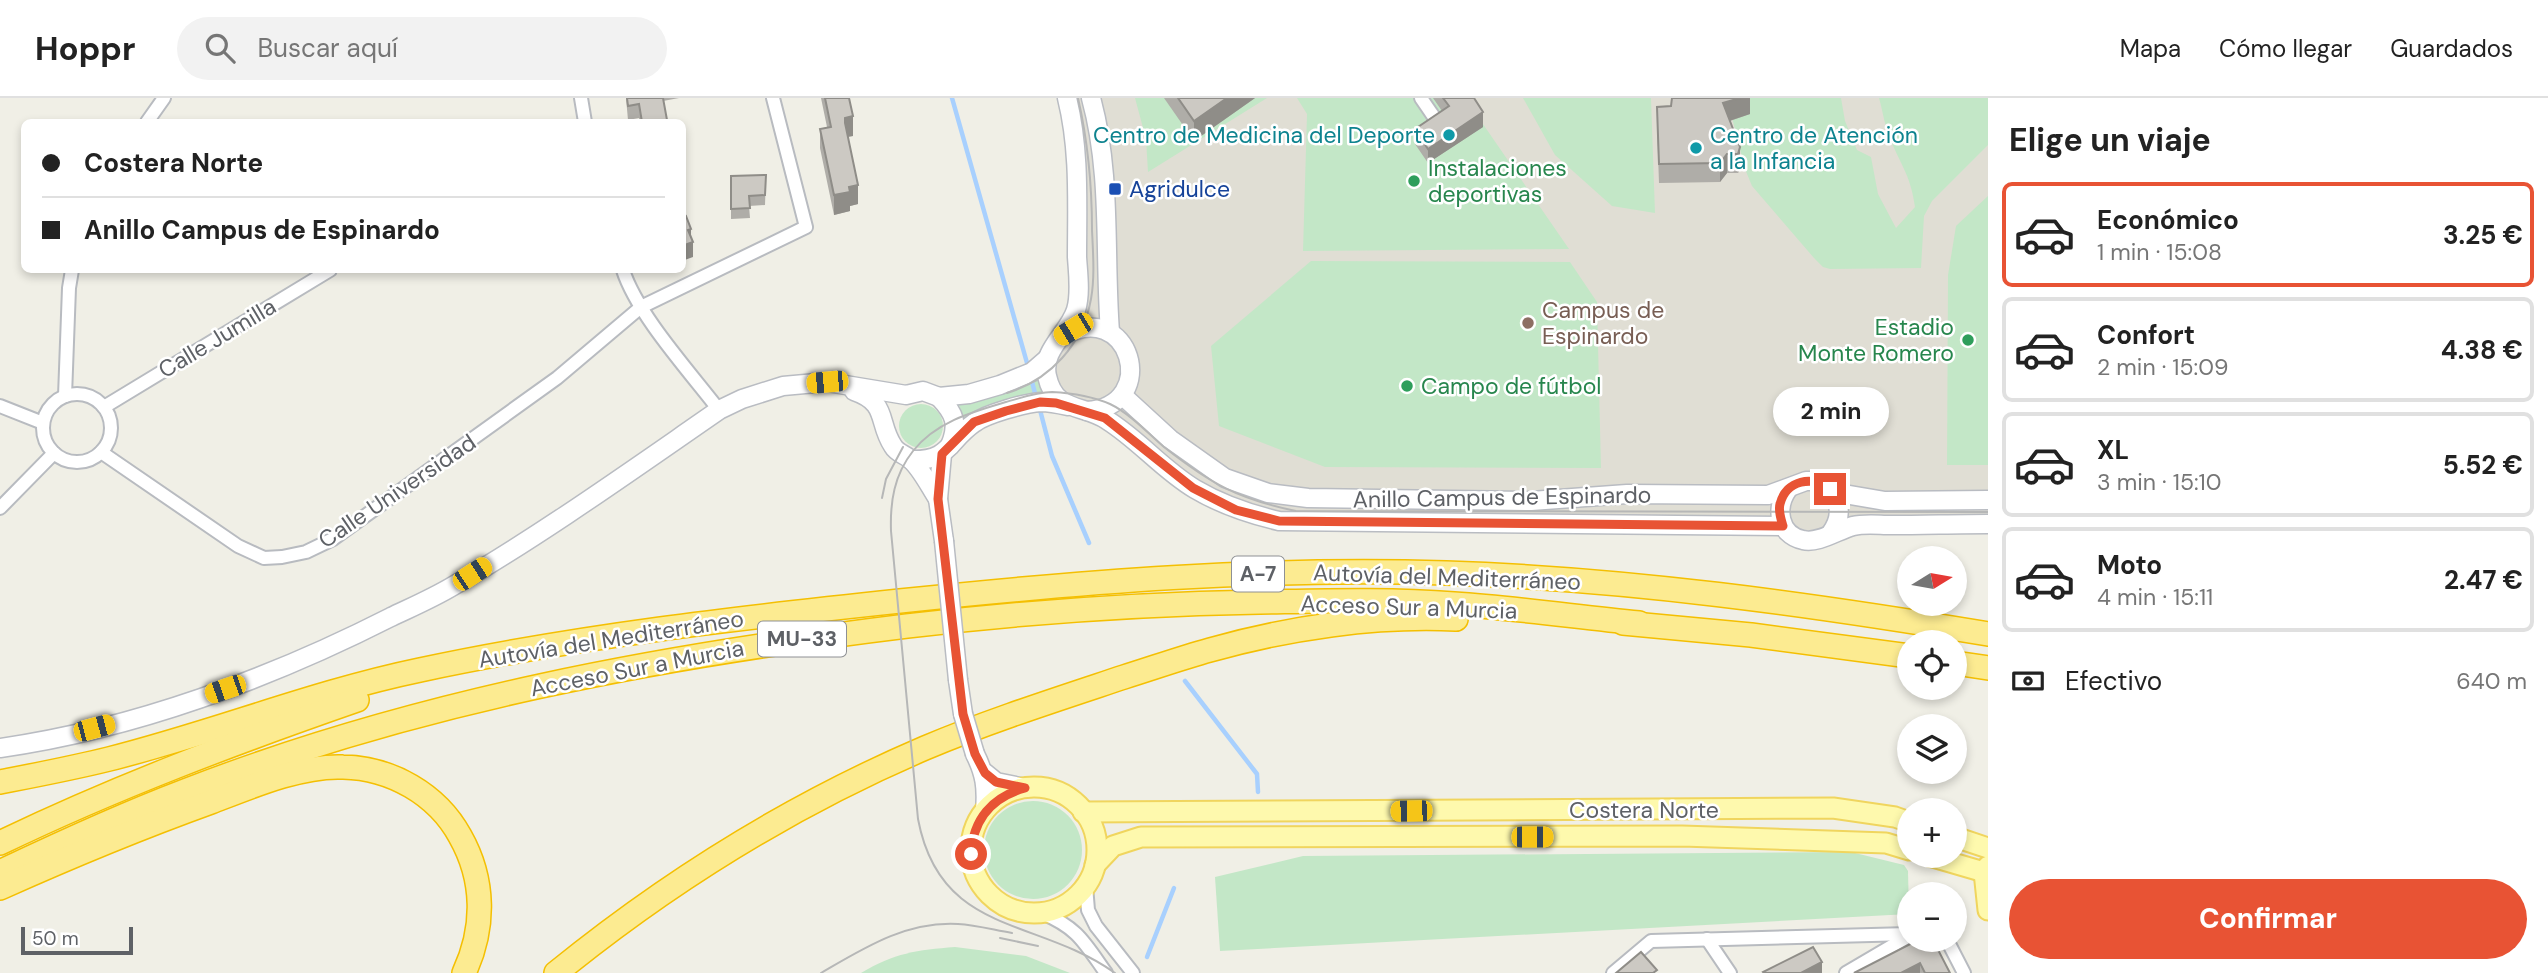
<!DOCTYPE html>
<html lang="es">
<meta charset="utf-8">
<style>
body{margin:0;font-family:"DM Sans",sans-serif;background:#f2f2f2;color:#222;height:100vh;display:flex;flex-direction:column;font-size:26px;white-space:nowrap}
*{box-sizing:border-box;margin:0}
p{font-size:23px;color:#767676}
.icon{flex:none;width:38px;height:38px;fill:none;stroke:currentColor;stroke-width:2;stroke-linecap:round;stroke-linejoin:round}
.map{position:relative;flex:1;overflow:hidden}
.details{display:flex;flex-direction:column;background:#fff;width:560px}
.details>*{flex:none}
.hud{position:absolute;left:21px;top:21px;width:665px;height:154px;border-radius:10px;box-shadow:0 4px 10px #0003;display:grid;align-content:center;height:154px;padding:0 21px;background:#fff}
.needle{width:46px;rotate:79deg}
.controls{position:absolute;left:1897px;top:448px;display:grid;gap:14px}
.controls a{display:grid;place-items:center;width:70px;height:70px;border-radius:50%;background:#fff;box-shadow:0 4px 10px #0003;font-size:35px}
.scale{position:absolute;left:21px;bottom:18px;width:112px;box-sizing:border-box;padding-left:7px;border:4px solid #5e6166;border-top:0;font-size:19px;line-height:24px;white-space:nowrap;color:#5e6166;-webkit-text-stroke:5px #fff;paint-order:stroke}
.end{position:absolute;width:32px;height:32px;margin:-16px;border:9px solid #e85334;background:#fff;box-shadow:0 0 0 4px #fff}
.from{border-radius:50%}
.bubble{position:absolute;height:49px;border-radius:24px;background:#fff;box-shadow:0 4px 10px #0003;font-size:23px;font-weight:700;line-height:49px;text-align:center}
.car{position:absolute;width:21px;height:42px;margin:-21px -10px;border-radius:9px;box-shadow:0 0 5px 2px #0007;background:linear-gradient(#f5c518 24%,#345 0 40%,#f5c518 0 76%,#345 0 86%,#f5c518 0)}
.hud b{display:flex;align-items:center;gap:24px;height:66px;font-size:26px}
.hud b+b{border-top:2px solid #e0e0e0}
.hud i{width:18px;height:18px;background:#222}
ul{padding:0;list-style:none}
li{display:flex;align-items:center;gap:21px;height:105px;margin:0 14px 10px;padding:0 7px;border:4px solid #e0e0e0;border-radius:10px}
li div{flex:1}
li b{display:block;font-size:26px}
li em{font-style:normal;font-weight:700}
li.on{border-color:#e85334}
li>.icon{width:63px;height:63px;stroke-width:1.5}
h2{padding:0 21px;font-size:32px;line-height:84px}
.pay{display:flex;align-items:center;gap:18px;height:77px;padding:0 21px;font-size:26px}
.pay p{margin-inline-start:auto}
.button{display:flex;gap:14px;margin-top:auto;padding:14px 21px}
.button a{flex:1;height:80px;border-radius:42px;background:#e85334;color:#fff;font-size:28px;font-weight:700;line-height:80px;text-align:center}
header{display:flex;align-items:center;gap:42px;box-sizing:border-box;height:98px;padding:0 35px;background:#fff;border-bottom:2px solid #e0e0e0}
header strong{font-size:33px}
nav{display:flex;gap:38px;margin-inline-start:auto;font-size:24px}
.search{width:490px;height:63px;background:#f2f2f2;display:flex;align-items:center;gap:18px;box-sizing:border-box;padding:0 24px;border-radius:38px;color:#767676;font-size:26px}
main{display:flex;flex:1;min-height:0}
.map>svg:first-child{display:block}
.education{fill:#e0ded4}
.green{fill:#c3e7c7}
.lines{fill:none;stroke-linecap:round;stroke-linejoin:round}
.stream{stroke:#a8d0fe;stroke-width:4.5}
.street-casing{stroke:#b8bbc0;stroke-width:16}
.secondary-casing{stroke:#b9bcc2;stroke-width:21}
.primary-casing{stroke:#f0d55e;stroke-width:23}
.highway-casing{stroke:#f4bf02;stroke-width:26}
.street{stroke:#fff;stroke-width:12}
.secondary{stroke:#fff;stroke-width:18}
.primary{stroke:#fef9ad;stroke-width:19}
.highway{stroke:#fceb91;stroke-width:23}
.tram{stroke:#b6b7b7;stroke-width:2}
.secondary-bridge-casing{stroke:#b9bcc2;stroke-width:21;stroke-linecap:butt}
.secondary-bridge{stroke:#fff;stroke-width:18}
.wall{fill:#afada8}
.shaded-wall{fill:#8f8d88}
.building{fill:#ccc9c3;stroke:#8f8d88;stroke-width:2}
.route{stroke:#e85334;stroke-width:9}
.culture-dot{fill:#0f9aa8;stroke:#fff;stroke-width:2.5}
.leisure-dot{fill:#2e9e5b;stroke:#fff;stroke-width:2.5}
.transit-dot{fill:#1a4fb4;stroke:#fff;stroke-width:2.5}
.education-dot{fill:#8d6e63;stroke:#fff;stroke-width:2.5}
.labels{text-anchor:middle;stroke-width:5;stroke-linejoin:round;paint-order:stroke}
.shield{fill:#fff;stroke:#8e9094;stroke-width:2}
.shield-label{font-size:21px;font-weight:bold;fill:#5e6166}
.culture-label{font-size:23px;fill:#0d838f;stroke:#fff;text-anchor:end}
.leisure-label{font-size:23px;fill:#27864d;stroke:#fff;text-anchor:start}
.transit-label{font-size:23px;fill:#164399;stroke:#fff;text-anchor:start}
.education-label{font-size:23px;fill:#785e54;stroke:#fff;text-anchor:start}
.street-label{font-size:23px;fill:#5e6166;stroke:#fff}
</style>
<header>
<strong>Hoppr</strong>
<div class="search"><svg class="icon" aria-label="search" viewBox="0 0 24 24"><circle cx="10" cy="10" r="6"/><path d="M15 15l6 6"/></svg>Buscar aquí</div>
<nav><a>Mapa</a><a>Cómo llegar</a><a>Guardados</a></nav>
</header>
<main>
<div class="map">
<svg width="1988" height="875" viewBox="0 0 1988 875">
<rect width="100%" height="100%" fill="#f0efe6"/>
<!-- education -->
<polygon class="education" points="1067,0 1988,0 1988,426 1887,427 1822,441 1783,428 1300,425 1236,412 1116,328 1058,300 1047,261 1076,212"/>
<!-- green -->
<g class="green">
<polygon points="1135,0 1267,0 1148,74 1146,41"/>
<polygon points="1297,0 1465,0 1569,151 1303,153 1307,16"/>
<polygon points="1523,0 1651,0 1655,115 1612,108 1555,57"/>
<path d="M 1727,0 L 1841,0 L 1845,23 L 1857,52 L 1871,59 L 1878,96 L 1896,130 L 1915,109 C 1911,79 1902,69 1891,43 C 1885,30 1883,14 1879,0 L 1988,0 L 1988,47 L 1932,103 L 1924,118 L 1921,170 L 1830,171 L 1823,169 L 1814,160 L 1752,88 L 1745,71 Z"/>
<polygon points="1988,98 1988,367 1947,367 1948,177 1956,128"/>
<polygon points="1311,163 1570,164 1597,204 1601,370 1325,369 1219,328 1211,248"/>
<polygon points="1041,274 1049,299 964,323 958,304"/>
<circle cx="921" cy="328" r="22"/>
<circle cx="1033" cy="752" r="49"/>
<polygon points="1851,754 1904,767 1908,773 1909,816 1220,853 1215,779 1303,758"/>
<path d="M 955,849 L 1026,858 L 1070,875 L 861,875 C 894,855 917,852 955,849 Z"/>
</g>
<g class="lines">
<!-- stream -->
<g class="stream">
<polyline points="952,0 1029,272"/>
<polyline points="1031,280 1036,299"/>
<polyline points="1039,308 1052,358 1089,445"/>
<polyline points="1185,583 1257,676 1258,694"/>
<polyline points="1147,859 1174,790"/>
</g>
<defs>
<g id="street">
<polyline points="581,0 585,24"/>
<polyline points="1421,0 1434,19"/>
<polyline points="147,24 164,0"/>
<path d="M 623,172 C 637,216 689,273 719,312"/>
<circle cx="77" cy="330" r="34"/>
<polyline points="65,298 69,190 72,172"/>
<polyline points="0,308 43,325"/>
<polyline points="104,309 330,172"/>
<polyline points="101,354 238,448 264,460 282,459 306,454 333,441 557,280 641,209 806,129 773,0"/>
<polyline points="0,410 54,355"/>
<polyline points="1086,788 1088,812 1096,828 1133,875"/>
<path d="M 1042,815 C 1078,830 1084,844 1106,875"/>
<polyline points="1707,841 1730,875"/>
<polyline points="1947,842 1964,875"/>
<polyline points="1613,875 1651,843 1909,836"/>
<polyline points="1846,875 1909,838"/>
</g>
<g id="secondary">
<path d="M 1067,0 C 1080,52 1077,106 1077,159 C 1078,175 1081,196 1076,212 C 1069,235 1041,252 1047,278 C 1055,315 1083,306 1107,322 C 1139,342 1163,372 1195,391 C 1222,407 1249,416 1279,423 L 1783,428"/>
<path d="M 1091,0 C 1112,76 1104,156 1110,234"/>
<path d="M 1061,239 C 1130,197 1162,308 1087,313"/>
<path d="M 854,293 C 889,305 877,324 893,348 C 897,355 904,356 910,361 C 921,370 930,389 938,401"/>
<polyline points="1122,297 1170,341 1225,380 1268,395 1308,400 1531,403 1627,396 1768,397 1806,383 1816,383 1844,396 1885,403 1988,402"/>
<path d="M 939,299 C 955,316 959,326 950,348"/>
<polyline points="942,356 938,401 944,443"/>
<path d="M 911,362 C 950,363 947,344 974,325 C 986,316 1025,305 1041,304 C 1050,304 1059,306 1068,308"/>
<path d="M 1788,391 C 1775,409 1778,437 1803,442 C 1818,446 1838,432 1853,428 C 1865,425 1879,427 1891,427 C 1923,427 1956,426 1988,426"/>
<path d="M 1830,391 C 1841,407 1842,419 1831,435"/>
<polyline points="958,582 963,616"/>
<path d="M 0,650 C 134,631 271,580 391,519 C 412,509 433,500 453,488 C 544,435 632,372 719,312 L 742,301 L 783,288 L 827,284 L 906,297 L 923,293 L 939,299 L 969,296 L 1000,287 L 1032,274 L 1047,261"/>
<path d="M 975,656 C 985,676 987,690 985,713"/>
<polyline points="985,675 996,684 1025,690"/>
</g>
<g id="primary">
<circle cx="1034" cy="752" r="63"/>
<polyline points="1083,714 1833,710 1895,719 1909,724"/>
<polyline points="1955,739 1988,750"/>
<polyline points="1929,758 1984,774"/>
<polyline points="1095,767 1113,748 1141,739 1682,738 1886,745 1909,752"/>
<polyline points="1988,768 1984,774 1988,812"/>
</g>
<g id="highway">
<polyline points="1623,525 1751,537 1909,558"/>
<polyline points="1955,565 1988,570"/>
<path d="M 0,684 C 36,677 73,670 109,661 C 213,635 314,594 420,572 C 579,538 739,520 900,503 C 1082,484 1263,469 1446,475 C 1628,481 1808,506 1988,536"/>
<path d="M 0,745 C 116,689 236,644 357,602"/>
<path d="M 0,774 C 61,745 122,717 185,693 C 416,603 662,558 907,528 C 1025,514 1142,506 1260,504 C 1325,503 1390,501 1454,506 C 1516,510 1577,519 1639,525"/>
<path d="M 0,790 C 69,759 139,730 211,704 C 250,689 301,667 343,669 C 391,670 437,696 460,738 C 485,782 485,830 464,875"/>
<path d="M 556,875 C 668,784 792,707 925,650 C 989,623 1058,601 1124,579 C 1153,570 1181,560 1210,552 C 1288,530 1375,517 1456,521"/>
</g>
</defs>
<!-- street casing -->
<use href="#street" class="street-casing"/>
<!-- secondary casing -->
<use href="#secondary" class="secondary-casing"/>
<!-- primary casing -->
<use href="#primary" class="primary-casing"/>
<!-- highway casing -->
<use href="#highway" class="highway-casing"/>
<!-- street -->
<use href="#street" class="street"/>
<!-- secondary -->
<use href="#secondary" class="secondary"/>
<!-- primary -->
<use href="#primary" class="primary"/>
<!-- highway -->
<use href="#highway" class="highway"/>
<!-- tram -->
<g class="tram">
<path d="M 1007,295 C 1050,282 1083,246 1091,201 C 1095,179 1093,154 1092,132 C 1092,86 1088,44 1078,0"/>
<polyline points="882,400 886,381 903,349"/>
<polyline points="1000,840 1038,848"/>
<path d="M 821,875 C 864,850 906,823 958,826 C 976,827 994,832 1012,835"/>
<path d="M 1115,875 C 1037,819 940,838 918,721 L 891,433 C 890,404 894,377 913,353 C 936,324 972,314 1006,304 C 1021,300 1036,294 1052,294 C 1070,295 1094,299 1110,306 C 1129,315 1148,335 1164,349 C 1211,386 1238,401 1296,413 L 1988,414"/>
</g>
<defs>
<g id="secondary-bridge">
<polyline points="944,443 958,582"/>
<polyline points="963,616 975,656"/>
</g>
</defs>
<!-- secondary-bridge casing -->
<use href="#secondary-bridge" class="secondary-bridge-casing"/>
<!-- secondary-bridge -->
<use href="#secondary-bridge" class="secondary-bridge"/>
</g>
<!-- wall -->
<g class="wall">
<polygon points="626,0 679,0 663,3 667,24 640,24 639,20 628,22"/>
<polygon points="821,0 849,0 853,38 848,39 858,106 850,108 850,113 834,117 820,50 820,31 827,29"/>
<polygon points="1164,0 1255,0 1194,43"/>
<polygon points="1433,0 1474,0 1483,29 1428,65 1415,46 1415,31 1442,13"/>
<polygon points="1750,0 1750,16 1730,23 1740,49 1740,68 1738,75 1727,75 1720,84 1659,85 1657,28 1671,8"/>
<polygon points="766,77 765,107 749,108 750,120 731,121 731,78"/>
<polygon points="1918,842 1950,875 1854,875"/>
</g>
<!-- shaded-wall -->
<g class="shaded-wall">
<polygon points="1227,0 1255,0 1194,43 1194,23"/>
<polygon points="1740,0 1750,0 1750,16 1723,25 1723,5"/>
<polygon points="1483,14 1483,29 1428,65 1428,51"/>
<polygon points="853,18 853,38 845,39 845,20"/>
<polygon points="1740,49 1740,68 1738,75 1738,56"/>
<polygon points="1727,56 1727,75 1720,84 1720,65"/>
<polygon points="858,87 858,106 850,108 850,113 834,117 834,97 849,89"/>
<polygon points="691,131 691,145 693,144 693,159 682,163 682,148 688,132"/>
<polygon points="1822,864 1822,875 1801,875"/>
<polygon points="1920,865 1920,875 1901,875"/>
</g>
<!-- building -->
<g class="building">
<polygon points="627,0 663,0 667,22 654,24 642,24 639,6 628,8"/>
<polygon points="825,0 849,0 853,18 845,20 845,25 858,87 849,89 850,94 834,97 820,31 831,29"/>
<polygon points="1178,0 1227,0 1194,23"/>
<polygon points="1443,0 1474,0 1483,14 1428,51 1415,31 1449,8"/>
<polygon points="1672,0 1740,0 1723,5 1740,49 1738,56 1727,56 1720,65 1659,66 1657,9 1671,8"/>
<polygon points="766,77 765,97 749,98 750,110 731,111 731,78"/>
<polygon points="686,118 691,131 688,132 693,144 682,148 682,119"/>
<polygon points="1918,842 1933,842 1950,875 1925,875 1920,865 1901,875 1854,875"/>
<polygon points="1813,849 1822,864 1801,875 1764,875 1763,874"/>
<polygon points="1641,854 1657,872 1653,875 1616,875"/>
</g>
<g class="lines">
<!-- route -->
<path class="route" d="M 971,756 C 973,721 992,699 1025,690 L 996,684 L 985,675 L 975,656 L 963,616 L 938,401 L 942,356 L 974,324 L 1006,313 L 1040,304 L 1056,305 L 1105,320 L 1193,390 L 1236,412 L 1279,423 L 1783,428 C 1781,421 1778,413 1780,406 C 1786,382 1813,377 1830,391"/>
</g>
<!-- markers -->
<g class="culture-dot">
<circle cx="1449" cy="37" r="7"/>
<circle cx="1696" cy="50" r="7"/>
</g>
<g class="leisure-dot">
<circle cx="1414" cy="83" r="7"/>
<circle cx="1968" cy="242" r="7"/>
<circle cx="1407" cy="288" r="7"/>
</g>
<rect class="transit-dot" x="1108" y="84" width="14" height="14" rx="3.5"/>
<circle class="education-dot" cx="1528" cy="225" r="7"/>
<g class="labels">
<!-- shield labels -->
<g class="shield">
<rect x="1232" y="458.5" width="52" height="35" rx="5"/>
<rect x="758" y="523.5" width="88" height="35" rx="5"/>
</g>
<g class="shield-label">
<text x="1258" y="483">A-7</text>
<text x="802" y="548">MU-33</text>
</g>
<!-- culture labels -->
<g class="culture-label">
<text x="1435" y="45">Centro de Medicina del Deporte</text>
<text x="1710" y="45" text-anchor="start">Centro de Atención<tspan x="1710" dy="26">a la Infancia</tspan></text>
</g>
<!-- leisure labels -->
<g class="leisure-label">
<text x="1428" y="78">Instalaciones<tspan x="1428" dy="26">deportivas</tspan></text>
<text x="1954" y="237" text-anchor="end">Estadio<tspan x="1954" dy="26">Monte Romero</tspan></text>
<text x="1421" y="296">Campo de fútbol</text>
</g>
<!-- transit labels -->
<g class="transit-label">
<text x="1129" y="99">Agridulce</text>
</g>
<!-- education labels -->
<g class="education-label">
<text x="1542" y="220">Campus de<tspan x="1542" dy="26">Espinardo</tspan></text>
</g>
<!-- street labels -->
<g class="street-label">
<text transform="translate(217 240) rotate(-31)" y="8">Calle Jumilla</text>
<text transform="translate(397 393) rotate(-34)" y="8">Calle Universidad</text>
<text transform="translate(1502 399) rotate(-1)" y="8">Anillo Campus de Espinardo</text>
<text transform="translate(1447 479) rotate(2)" y="8">Autovía del Mediterráneo</text>
<text transform="translate(1409 509) rotate(2)" y="8">Acceso Sur a Murcia</text>
<text transform="translate(611 541) rotate(-9)" y="8">Autovía del Mediterráneo</text>
<text transform="translate(637 570) rotate(-11)" y="8">Acceso Sur a Murcia</text>
<text x="1644" y="720">Costera Norte</text>
</g>
</g>
</svg>
<div class="controls">
<a><svg class="needle" viewBox="-14 -14 28 28"><path d="M0-13l5 13h-10z" fill="#e53935"/><path d="M0 13l5-13h-10z" fill="#767676"/></svg></a>
<a><svg class="icon" aria-label="locate" viewBox="0 0 24 24"><circle cx="12" cy="12" r="6"/><path d="M12 2v4M12 18v4M2 12h4M18 12h4"/></svg></a>
<a><svg class="icon" aria-label="layers" viewBox="0 0 24 24"><path d="M12 4l9 5-9 5-9-5zM3 14l9 5 9-5"/></svg></a>
<a>+</a>
<a>−</a>
</div>
<div class="scale">50 m</div>
<i class="end from" style="left:971px;top:756px"></i>
<i class="end" style="left:1830px;top:391px"></i>
<div class="bubble" style="left:1773px;top:289px;width:116px">2 min</div>
<i class="car" style="left:1073px;top:231px;rotate:239deg"></i>
<i class="car" style="left:827px;top:284px;rotate:265deg"></i>
<i class="car" style="left:472px;top:476px;rotate:57deg"></i>
<i class="car" style="left:225px;top:591px;rotate:251deg"></i>
<i class="car" style="left:94px;top:630px;rotate:75deg"></i>
<i class="car" style="left:1411px;top:713px;rotate:269deg"></i>
<i class="car" style="left:1532px;top:739px;rotate:90deg"></i>
<div class="hud">
<b><i class="from"></i>Costera Norte</b>
<b><i></i>Anillo Campus de Espinardo</b>
</div>
</div>
<section class="details">
<h2>Elige un viaje</h2>
<ul>
<li class="on"><svg class="icon" aria-label="car" viewBox="0 0 24 24"><path d="M5 17H2v-5l4-1 3-4h7l3 4 3 1v5h-3M9 17h6M6 11h13"/><circle cx="7" cy="17" r="2"/><circle cx="17" cy="17" r="2"/></svg><div><b>Económico</b><p>1 min · 15:08</p></div><em>3.25 €</em></li>
<li><svg class="icon" aria-label="car" viewBox="0 0 24 24"><path d="M5 17H2v-5l4-1 3-4h7l3 4 3 1v5h-3M9 17h6M6 11h13"/><circle cx="7" cy="17" r="2"/><circle cx="17" cy="17" r="2"/></svg><div><b>Confort</b><p>2 min · 15:09</p></div><em>4.38 €</em></li>
<li><svg class="icon" aria-label="car" viewBox="0 0 24 24"><path d="M5 17H2v-5l4-1 3-4h7l3 4 3 1v5h-3M9 17h6M6 11h13"/><circle cx="7" cy="17" r="2"/><circle cx="17" cy="17" r="2"/></svg><div><b>XL</b><p>3 min · 15:10</p></div><em>5.52 €</em></li>
<li><svg class="icon" aria-label="car" viewBox="0 0 24 24"><path d="M5 17H2v-5l4-1 3-4h7l3 4 3 1v5h-3M9 17h6M6 11h13"/><circle cx="7" cy="17" r="2"/><circle cx="17" cy="17" r="2"/></svg><div><b>Moto</b><p>4 min · 15:11</p></div><em>2.47 €</em></li>
</ul>
<div class="pay"><svg class="icon" aria-label="cash" viewBox="0 0 24 24"><path d="M3 7h18v10H3z"/><circle cx="12" cy="12" r="2"/></svg>Efectivo<p>640 m</p></div>
<div class="button"><a>Confirmar</a></div>
</section>
</main>
